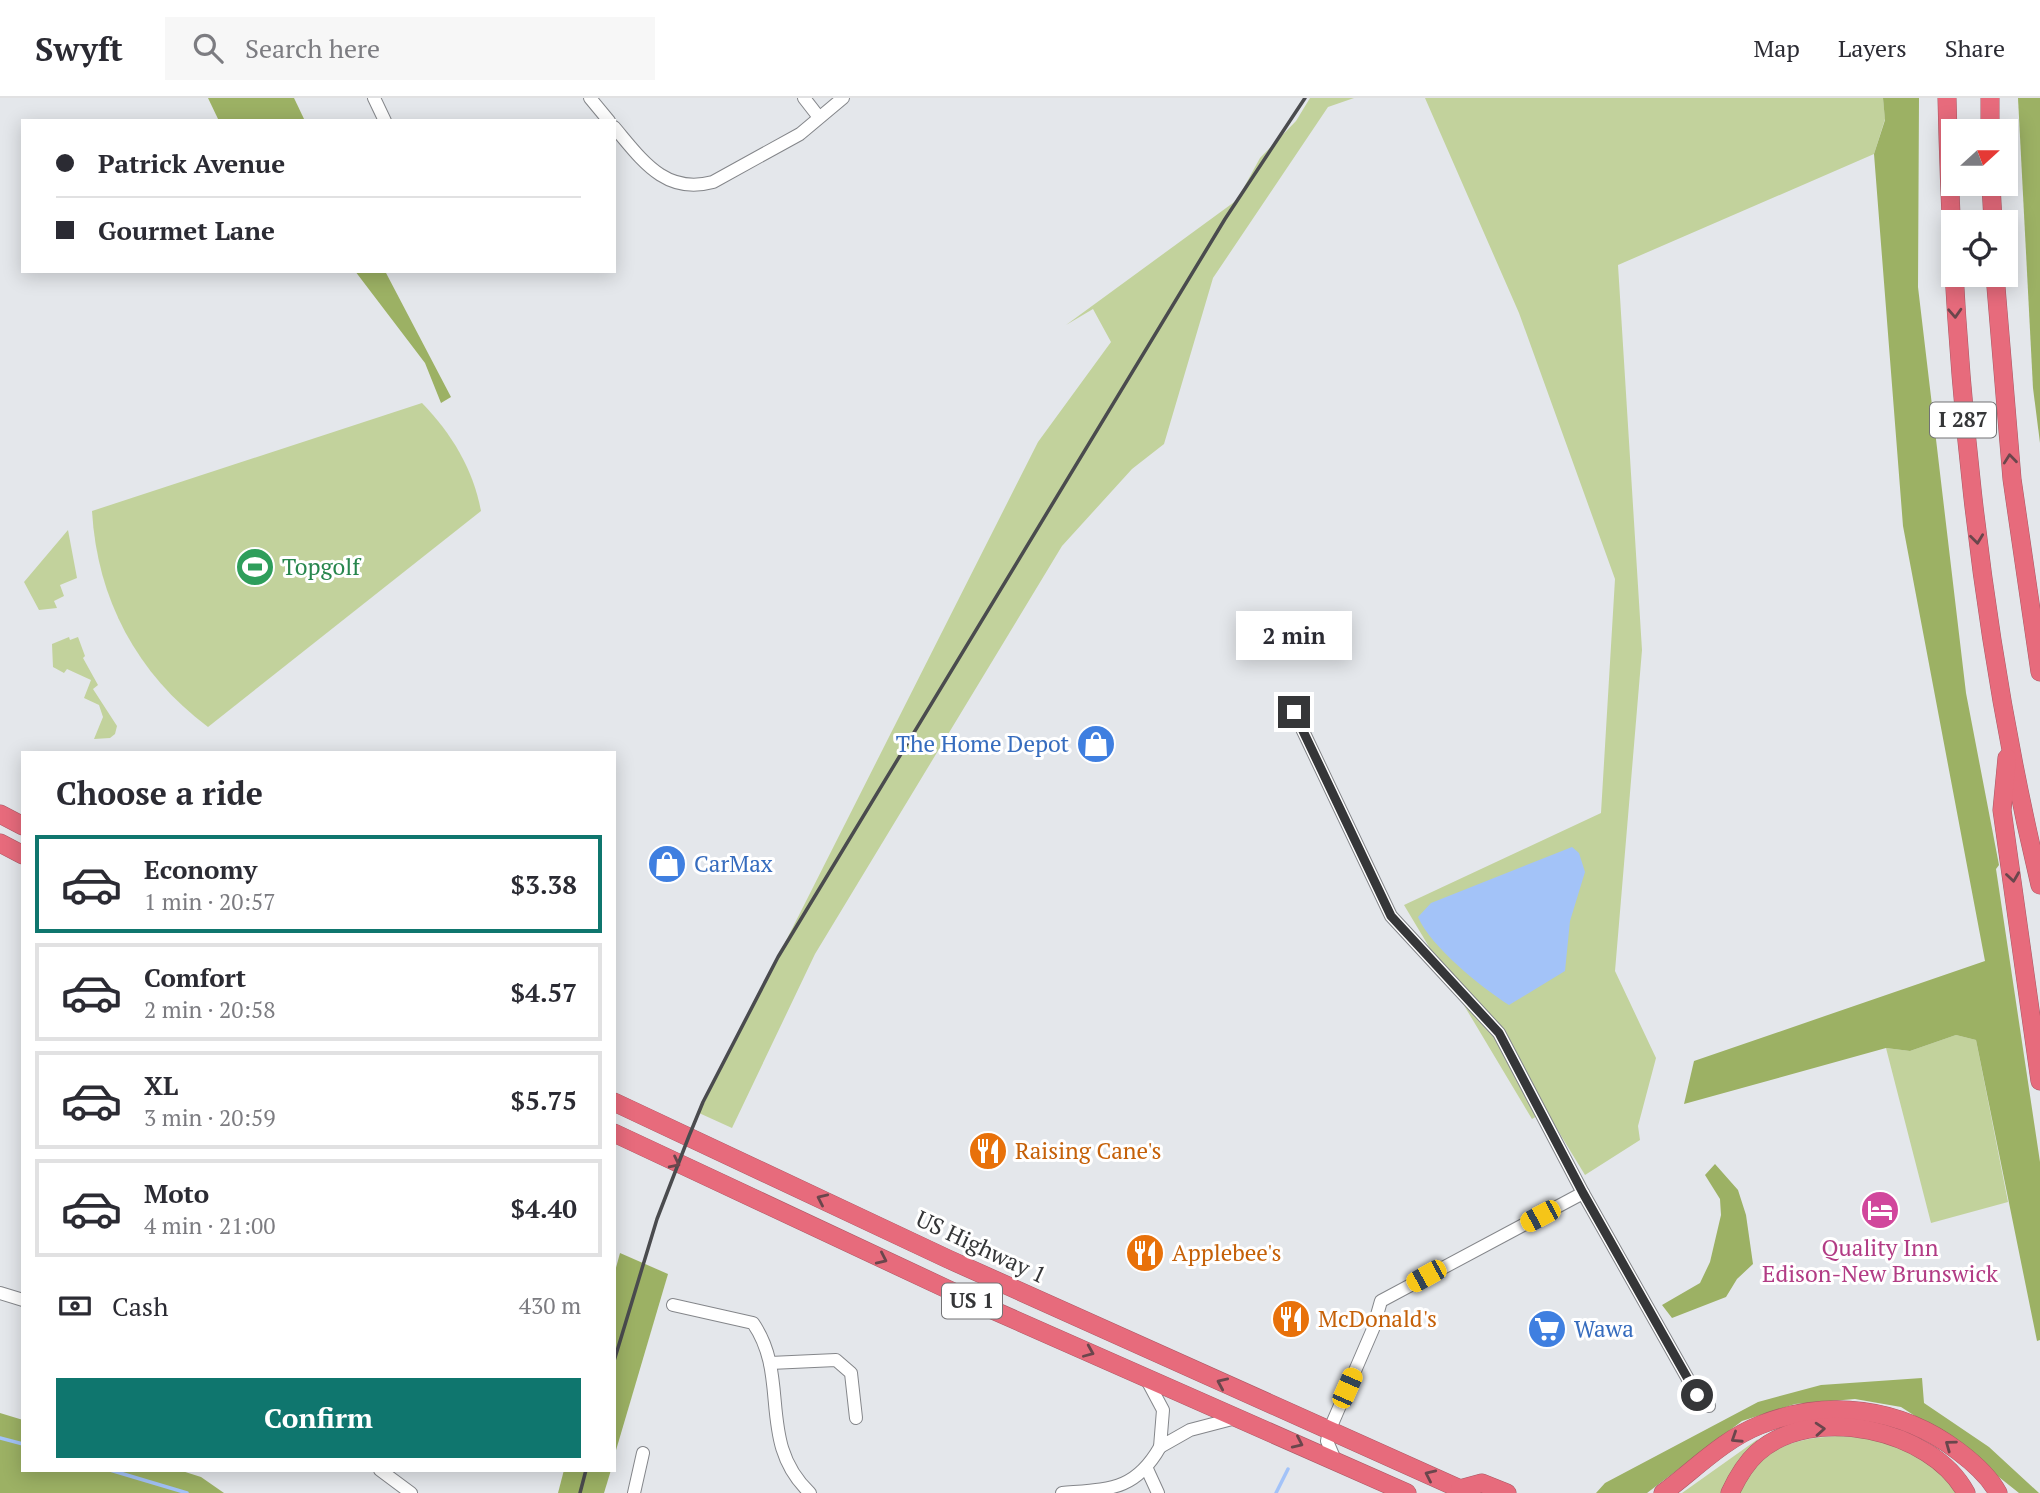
<!DOCTYPE html>
<meta charset="utf-8">
<style>
body{margin:0;font-family:"PT Serif",serif;background:#f7f7f7;color:#2b2b33;height:100vh;display:flex;flex-direction:column;font-size:26px;white-space:nowrap}
*{box-sizing:border-box;margin:0}
p{font-size:23px;color:#7c7c81}
.icon{flex:none;width:38px;height:38px;fill:none;stroke:currentColor;stroke-width:2;stroke-linecap:round;stroke-linejoin:round}
.map{position:relative;flex:1;overflow:hidden}
.sheet{position:absolute;left:21px;top:653px;width:595px;height:721px;display:flex;flex-direction:column;background:#fff;border-radius:0px;box-shadow:0 4px 18px #0003}
.sheet>*{flex:none}
.top-card{position:absolute;left:21px;top:21px;width:595px;height:154px;border-radius:0px;box-shadow:0 4px 18px #0003;display:grid;align-content:center;height:154px;padding:0 35px;background:#fff}
.needle{width:46px;rotate:69deg}
.controls{position:absolute;left:1941px;top:21px;display:grid;gap:14px}
.controls a{display:grid;place-items:center;width:77px;height:77px;border-radius:0px;background:#fff;box-shadow:0 4px 18px #0003;font-size:35px}
.end{position:absolute;width:32px;height:32px;margin:-16px;border:9px solid #353638;background:#fff;box-shadow:0 0 0 4px #fff}
.from{border-radius:50%}
.bubble{position:absolute;height:49px;border-radius:0px;background:#fff;box-shadow:0 4px 18px #0003;font-size:23px;font-weight:600;line-height:49px;text-align:center}
.car{position:absolute;width:21px;height:42px;margin:-21px -10px;border-radius:9px;box-shadow:0 0 5px 2px #0007;background:linear-gradient(#f5c518 24%,#345 0 40%,#f5c518 0 76%,#345 0 86%,#f5c518 0)}
.top-card b{display:flex;align-items:center;gap:24px;height:66px;font-size:26px}
.top-card b+b{border-top:2px solid #e1e1e2}
.top-card i{width:18px;height:18px;background:#2b2b33}
ul{padding:0;list-style:none}
li{display:flex;align-items:center;gap:21px;height:98px;margin:0 14px 10px;padding:0 21px;border:4px solid #e1e1e2;border-radius:0px}
li div{flex:1}
li b{display:block;font-size:26px}
li em{font-style:normal;font-weight:600}
li.selected{border-color:#0f766e}
li>.icon{width:63px;height:63px;stroke-width:1.5}
h2{padding:0 35px;font-size:32px;line-height:84px}
.pay{display:flex;align-items:center;gap:18px;height:77px;padding:0 35px;font-size:26px}
.pay p{margin-inline-start:auto}
.button{display:flex;gap:14px;margin-top:auto;padding:14px 35px}
.button a{flex:1;height:80px;border-radius:0px;background:#0f766e;color:#fff;font-size:28px;font-weight:600;line-height:80px;text-align:center}
header{display:flex;align-items:center;gap:42px;box-sizing:border-box;height:98px;padding:0 35px;background:#fff;border-bottom:2px solid #e1e1e2}
header strong{font-size:33px}
nav{display:flex;gap:38px;margin-inline-start:auto;font-size:24px}
.search{width:490px;height:63px;background:#f7f7f7;display:flex;align-items:center;gap:18px;box-sizing:border-box;padding:0 24px;border-radius:0px;color:#7c7c81;font-size:26px}
.map>svg:first-child{display:block}
.green{fill:#c2d29c}
.forest{fill:#9cb164}
.water{fill:#a3c3f8}
.lines{fill:none;stroke-linecap:round;stroke-linejoin:round}
.stream{stroke:#a3c3f8;stroke-width:3.5}
.minor-casing{stroke:#84868a;stroke-width:14}
.highway-casing{stroke:#a95864;stroke-width:19}
.minor{stroke:#fff;stroke-width:12}
.highway{stroke:#e76b7c;stroke-width:18}
.rail{stroke:#4a4b4e;stroke-width:3.5}
.oneway{stroke:#6a464c}
.route{stroke:#353638;stroke-width:9}
.labels{text-anchor:middle;stroke-width:6;stroke-linejoin:round;paint-order:stroke}
.shield{fill:#fff;stroke:#727274;stroke-width:2}
.shield-label{font-size:21px;font-weight:bold;fill:#353638}
.leisure-label{font-size:23px;fill:#27864d;stroke:#fff;text-anchor:start}
.shop-label{font-size:23px;fill:#366cbe;stroke:#fff;text-anchor:start}
.food-label{font-size:23px;fill:#c56008;stroke:#fff;text-anchor:start}
.street-label{font-size:23px;fill:#353638;stroke:#fff}
.hotel-label{font-size:23px;fill:#b23c85;stroke:#fff}
</style>
<header>
<strong>Swyft</strong>
<div class="search"><svg class="icon" aria-label="search" viewBox="0 0 24 24"><circle cx="10" cy="10" r="6"/><path d="M15 15l6 6"/></svg>Search here</div>
<nav><a>Map</a><a>Layers</a><a>Share</a></nav>
</header>
<div class="map">
<svg width="2040" height="1395" viewBox="0 0 2040 1395">
<rect width="100%" height="100%" fill="#e4e7eb"/>
<!-- green -->
<g class="green">
<polygon points="1310,0 1354,0 1328,9 1213,180 1164,346 1132,371 1062,448 815,856 732,1030 699,1015 1038,344 1111,244 1093,211 1066,227 1237,102 1260,60 1296,23"/>
<polygon points="1425,0 1883,0 1885,21 1874,56 1618,167 1642,552 1615,873 1656,960 1638,1028 1640,1042 1585,1077 1546,1013 1532,1021 1404,807 1601,715 1615,481 1519,215"/>
<path d="M 422,305 C 452,336 473,371 481,413 L 208,629 C 137,576 97,501 92,413 Z"/>
<polygon points="68,432 77,480 60,487 64,498 54,503 57,510 39,512 24,484"/>
<polygon points="69,539 70,542 78,539 85,558 83,560 98,587 93,591 117,628 115,636 110,640 94,641 103,619 99,607 84,600 91,582 67,571 64,575 53,569 52,546"/>
<polygon points="1956,937 1976,942 2008,1104 1931,1125 1886,950 1910,953"/>
<path d="M 1837,1338 C 1868,1339 1907,1345 1932,1366 C 1942,1373 1950,1386 1958,1395 L 1740,1395 C 1762,1350 1789,1341 1837,1338 Z"/>
<polygon points="1758,1341 1721,1395 1682,1395"/>
</g>
<!-- forest -->
<g class="forest">
<polygon points="208,0 294,0 305,23 219,23"/>
<polygon points="1883,0 1919,0 1918,189 1966,595 1999,767 1996,771 2040,1064 2040,1242 2037,1243 1976,942 1956,937 1910,953 1886,950 1684,1006 1694,963 1985,863 1903,428 1874,56 1885,22"/>
<polygon points="2018,0 2040,0 2040,345 2033,290"/>
<polygon points="355,173 385,173 451,299 441,305 425,265"/>
<polygon points="1715,1066 1738,1092 1746,1117 1753,1166 1737,1181 1726,1199 1672,1220 1662,1207 1700,1185 1710,1164 1721,1117 1720,1101 1705,1077"/>
<polygon points="620,1155 668,1176 614,1359 614,1177"/>
<polygon points="1922,1280 1924,1305 1989,1349 2039,1395 2019,1395 1951,1341 1901,1309 1855,1301 1795,1306 1742,1323 1647,1395 1596,1395 1605,1385 1758,1304 1821,1287"/>
<polygon points="0,1315 23,1322 23,1372 179,1372 201,1379 224,1395 0,1395"/>
<polygon points="564,1372 611,1372 604,1395 558,1395"/>
</g>
<!-- water -->
<path class="water" d="M 1572,749 L 1579,755 L 1585,774 L 1570,823 L 1565,873 L 1509,907 C 1481,889 1431,849 1418,819 L 1431,805 Z"/>
<g class="lines">
<!-- stream -->
<g class="stream">
<polyline points="0,1340 23,1346"/>
<polyline points="110,1372 187,1395"/>
<polyline points="1276,1395 1288,1371"/>
</g>
<defs>
<g id="minor">
<polyline points="374,0 385,23"/>
<polyline points="590,0 609,23"/>
<polyline points="804,0 818,18"/>
<path d="M 614,29 C 642,62 665,97 713,84 L 800,36 L 843,0"/>
<polyline points="1294,614 1391,818 1499,935 1583,1095 1697,1297 1709,1308"/>
<polyline points="0,1195 23,1202"/>
<path d="M 673,1207 L 753,1225 C 791,1280 756,1344 810,1395"/>
<polyline points="770,1265 836,1262 851,1275 856,1320"/>
<polyline points="1147,1282 1163,1312 1160,1349 1190,1332 1236,1320"/>
<polyline points="1335,1362 1327,1343 1329,1333 1373,1231 1381,1203 1583,1095"/>
<polyline points="1147,1371 1158,1395"/>
<polyline points="380,1372 411,1395"/>
<polyline points="634,1395 643,1355"/>
<path d="M 1062,1395 C 1109,1391 1135,1393 1160,1349"/>
</g>
<g id="highway">
<path d="M 1947,0 C 1953,265 1978,528 2040,787"/>
<polyline points="1990,0 1990,33"/>
<polyline points="1991,86 1993,124"/>
<polyline points="1995,177 2012,381 2040,574"/>
<polyline points="2007,660 2002,712 2040,983"/>
<polyline points="0,716 23,728"/>
<polyline points="0,745 23,757"/>
<polyline points="614,1004 948,1161 1469,1395"/>
<polyline points="614,1035 979,1206 1407,1395"/>
<polyline points="1460,1391 1482,1385 1507,1395"/>
<path d="M 1663,1395 C 1694,1372 1724,1341 1760,1327 C 1827,1300 1900,1309 1958,1353 C 1974,1365 1989,1378 1998,1395"/>
<path d="M 1730,1395 C 1737,1380 1745,1366 1757,1355 C 1812,1305 1932,1331 1966,1395"/>
</g>
</defs>
<!-- minor casing -->
<use href="#minor" class="minor-casing"/>
<!-- highway casing -->
<use href="#highway" class="highway-casing"/>
<!-- minor -->
<use href="#minor" class="minor"/>
<!-- highway -->
<use href="#highway" class="highway"/>
<!-- rail -->
<g class="rail">
<polyline points="614,1263 657,1121 689,1038 703,1004 778,859 1225,121 1305,0"/>
<polyline points="580,1395 586,1372"/>
</g>
</g>
<!-- one-way arrows -->
<defs><path id="oneway-chevron" d="M-2-3.5L2.5 0L-2 3.5" fill="none" stroke-width="1.6" stroke-linecap="round" stroke-linejoin="round" transform="scale(1.75)"/></defs>
<g class="oneway">
<use href="#oneway-chevron" transform="translate(1955 215) rotate(87)"/>
<use href="#oneway-chevron" transform="translate(2010 361) rotate(-96)"/>
<use href="#oneway-chevron" transform="translate(1977 441) rotate(83)"/>
<use href="#oneway-chevron" transform="translate(2013 779) rotate(82)"/>
<use href="#oneway-chevron" transform="translate(675 1065) rotate(26)"/>
<use href="#oneway-chevron" transform="translate(822 1101) rotate(-155)"/>
<use href="#oneway-chevron" transform="translate(882 1161) rotate(25)"/>
<use href="#oneway-chevron" transform="translate(1089 1254) rotate(23)"/>
<use href="#oneway-chevron" transform="translate(1222 1285) rotate(-156)"/>
<use href="#oneway-chevron" transform="translate(1820 1331) rotate(-4)"/>
<use href="#oneway-chevron" transform="translate(1736 1340) rotate(147)"/>
<use href="#oneway-chevron" transform="translate(1298 1345) rotate(25)"/>
<use href="#oneway-chevron" transform="translate(1950 1347) rotate(-144)"/>
<use href="#oneway-chevron" transform="translate(1430 1377) rotate(-155)"/>
</g>
<g class="lines">
<!-- route -->
<polyline class="route" points="1294,614 1391,818 1499,935 1583,1095 1697,1297"/>
</g>
<!-- icons -->
<defs>
<symbol id="stadium-disc" viewBox="-11 -11 22 22"><circle r="9.5" fill="#2e9e5b" stroke="#fff"/><path d="M0-5a6.5 5 0 1 0 0 10a6.5 5 0 1 0 0-10ZM-3.5-1.8h7v3.6h-7Z" fill="#fff"/></symbol>
<symbol id="shop-disc" viewBox="-11 -11 22 22"><circle r="9.5" fill="#3f7fe0" stroke="#fff"/><path d="M-5-2.5h2.3a2.7 3.5 0 0 1 5.4 0H5L5.5 6h-11ZM-1.5-2.5h3a1.5 2.3 0 0 0-3 0Z" fill="#fff"/></symbol>
<symbol id="restaurant-disc" viewBox="-11 -11 22 22"><circle r="9.5" fill="#e8710a" stroke="#fff"/><path d="M-5-6h1v4h1v-4h1v4h1v-4h1v5L-1.5 .5V6h-2V.5L-5-1ZM5-6V6H3V1.5H1.5Q1.5-4 5-6Z" fill="#fff"/></symbol>
<symbol id="hotel-disc" viewBox="-11 -11 22 22"><circle r="9.5" fill="#d1479c" stroke="#fff"/><path d="M-6-4.5h1.5V1H6V5H4.5V3h-9V5H-6ZM-4 0a1.8 1.8 0 1 1 3.6 0ZM.5 0V-2.5h3Q6-2.5 6 0Z" fill="#fff"/></symbol>
<symbol id="supermarket-disc" viewBox="-11 -11 22 22"><circle r="9.5" fill="#3f7fe0" stroke="#fff"/><path d="M-6-5.5h2.5l.6 2H6L4.5 2H-2.5L-4.4-4H-6ZM-1.5 3.2a1.3 1.3 0 1 0 .1 0ZM3 3.2a1.3 1.3 0 1 0 .1 0Z" fill="#fff"/></symbol>
</defs>
<g fill-rule="evenodd">
<use href="#stadium-disc" x="233" y="447" width="44" height="44"/>
<use href="#shop-disc" x="1074" y="624" width="44" height="44"/>
<use href="#shop-disc" x="645" y="744" width="44" height="44"/>
<use href="#restaurant-disc" x="966" y="1031" width="44" height="44"/>
<use href="#hotel-disc" x="1858" y="1090" width="44" height="44"/>
<use href="#restaurant-disc" x="1123" y="1133" width="44" height="44"/>
<use href="#restaurant-disc" x="1269" y="1199" width="44" height="44"/>
<use href="#supermarket-disc" x="1525" y="1209" width="44" height="44"/>
</g>
<g class="labels">
<!-- shield labels -->
<g class="shield">
<rect x="1930" y="304.5" width="66" height="35" rx="5"/>
<rect x="942" y="1185.5" width="60" height="35" rx="5"/>
</g>
<g class="shield-label">
<text x="1963" y="329">I 287</text>
<text x="972" y="1210">US 1</text>
</g>
<!-- leisure labels -->
<g class="leisure-label">
<text x="282" y="477">Topgolf</text>
</g>
<!-- shop labels -->
<g class="shop-label">
<text x="1069" y="654" text-anchor="end">The Home Depot</text>
<text x="694" y="774">CarMax</text>
<text x="1574" y="1239">Wawa</text>
</g>
<!-- food labels -->
<g class="food-label">
<text x="1015" y="1061">Raising Cane's</text>
<text x="1172" y="1163">Applebee's</text>
<text x="1318" y="1229">McDonald's</text>
</g>
<!-- street labels -->
<g class="street-label">
<text transform="translate(981 1149) rotate(25)" y="8">US Highway 1</text>
</g>
<!-- hotel labels -->
<g class="hotel-label">
<text x="1880" y="1158">Quality Inn<tspan x="1880" dy="26">Edison-New Brunswick</tspan></text>
</g>
</g>
</svg>
<div class="controls">
<a><svg class="needle" viewBox="-14 -14 28 28"><path d="M0-13l5 13h-10z" fill="#e53935"/><path d="M0 13l5-13h-10z" fill="#7c7c81"/></svg></a>
<a><svg class="icon" aria-label="locate" viewBox="0 0 24 24"><circle cx="12" cy="12" r="6"/><path d="M12 2v4M12 18v4M2 12h4M18 12h4"/></svg></a>
</div>
<i class="end from" style="left:1697px;top:1297px"></i>
<i class="end" style="left:1294px;top:614px"></i>
<div class="bubble" style="left:1236px;top:513px;width:116px">2 min</div>
<i class="car" style="left:1540px;top:1118px;rotate:242deg"></i>
<i class="car" style="left:1426px;top:1178px;rotate:241deg"></i>
<i class="car" style="left:1347px;top:1290px;rotate:24deg"></i>
<div class="top-card">
<b><i class="from"></i>Patrick Avenue</b>
<b><i></i>Gourmet Lane</b>
</div>
<section class="sheet">
<h2>Choose a ride</h2>
<ul>
<li class="selected"><svg class="icon" aria-label="car" viewBox="0 0 24 24"><path d="M5 17H2v-5l4-1 3-4h7l3 4 3 1v5h-3M9 17h6M6 11h13"/><circle cx="7" cy="17" r="2"/><circle cx="17" cy="17" r="2"/></svg><div><b>Economy</b><p>1 min · 20:57</p></div><em>$3.38</em></li>
<li><svg class="icon" aria-label="car" viewBox="0 0 24 24"><path d="M5 17H2v-5l4-1 3-4h7l3 4 3 1v5h-3M9 17h6M6 11h13"/><circle cx="7" cy="17" r="2"/><circle cx="17" cy="17" r="2"/></svg><div><b>Comfort</b><p>2 min · 20:58</p></div><em>$4.57</em></li>
<li><svg class="icon" aria-label="car" viewBox="0 0 24 24"><path d="M5 17H2v-5l4-1 3-4h7l3 4 3 1v5h-3M9 17h6M6 11h13"/><circle cx="7" cy="17" r="2"/><circle cx="17" cy="17" r="2"/></svg><div><b>XL</b><p>3 min · 20:59</p></div><em>$5.75</em></li>
<li><svg class="icon" aria-label="car" viewBox="0 0 24 24"><path d="M5 17H2v-5l4-1 3-4h7l3 4 3 1v5h-3M9 17h6M6 11h13"/><circle cx="7" cy="17" r="2"/><circle cx="17" cy="17" r="2"/></svg><div><b>Moto</b><p>4 min · 21:00</p></div><em>$4.40</em></li>
</ul>
<div class="pay"><svg class="icon" aria-label="cash" viewBox="0 0 24 24"><path d="M3 7h18v10H3z"/><circle cx="12" cy="12" r="2"/></svg>Cash<p>430 m</p></div>
<div class="button"><a>Confirm</a></div>
</section>
</div>
